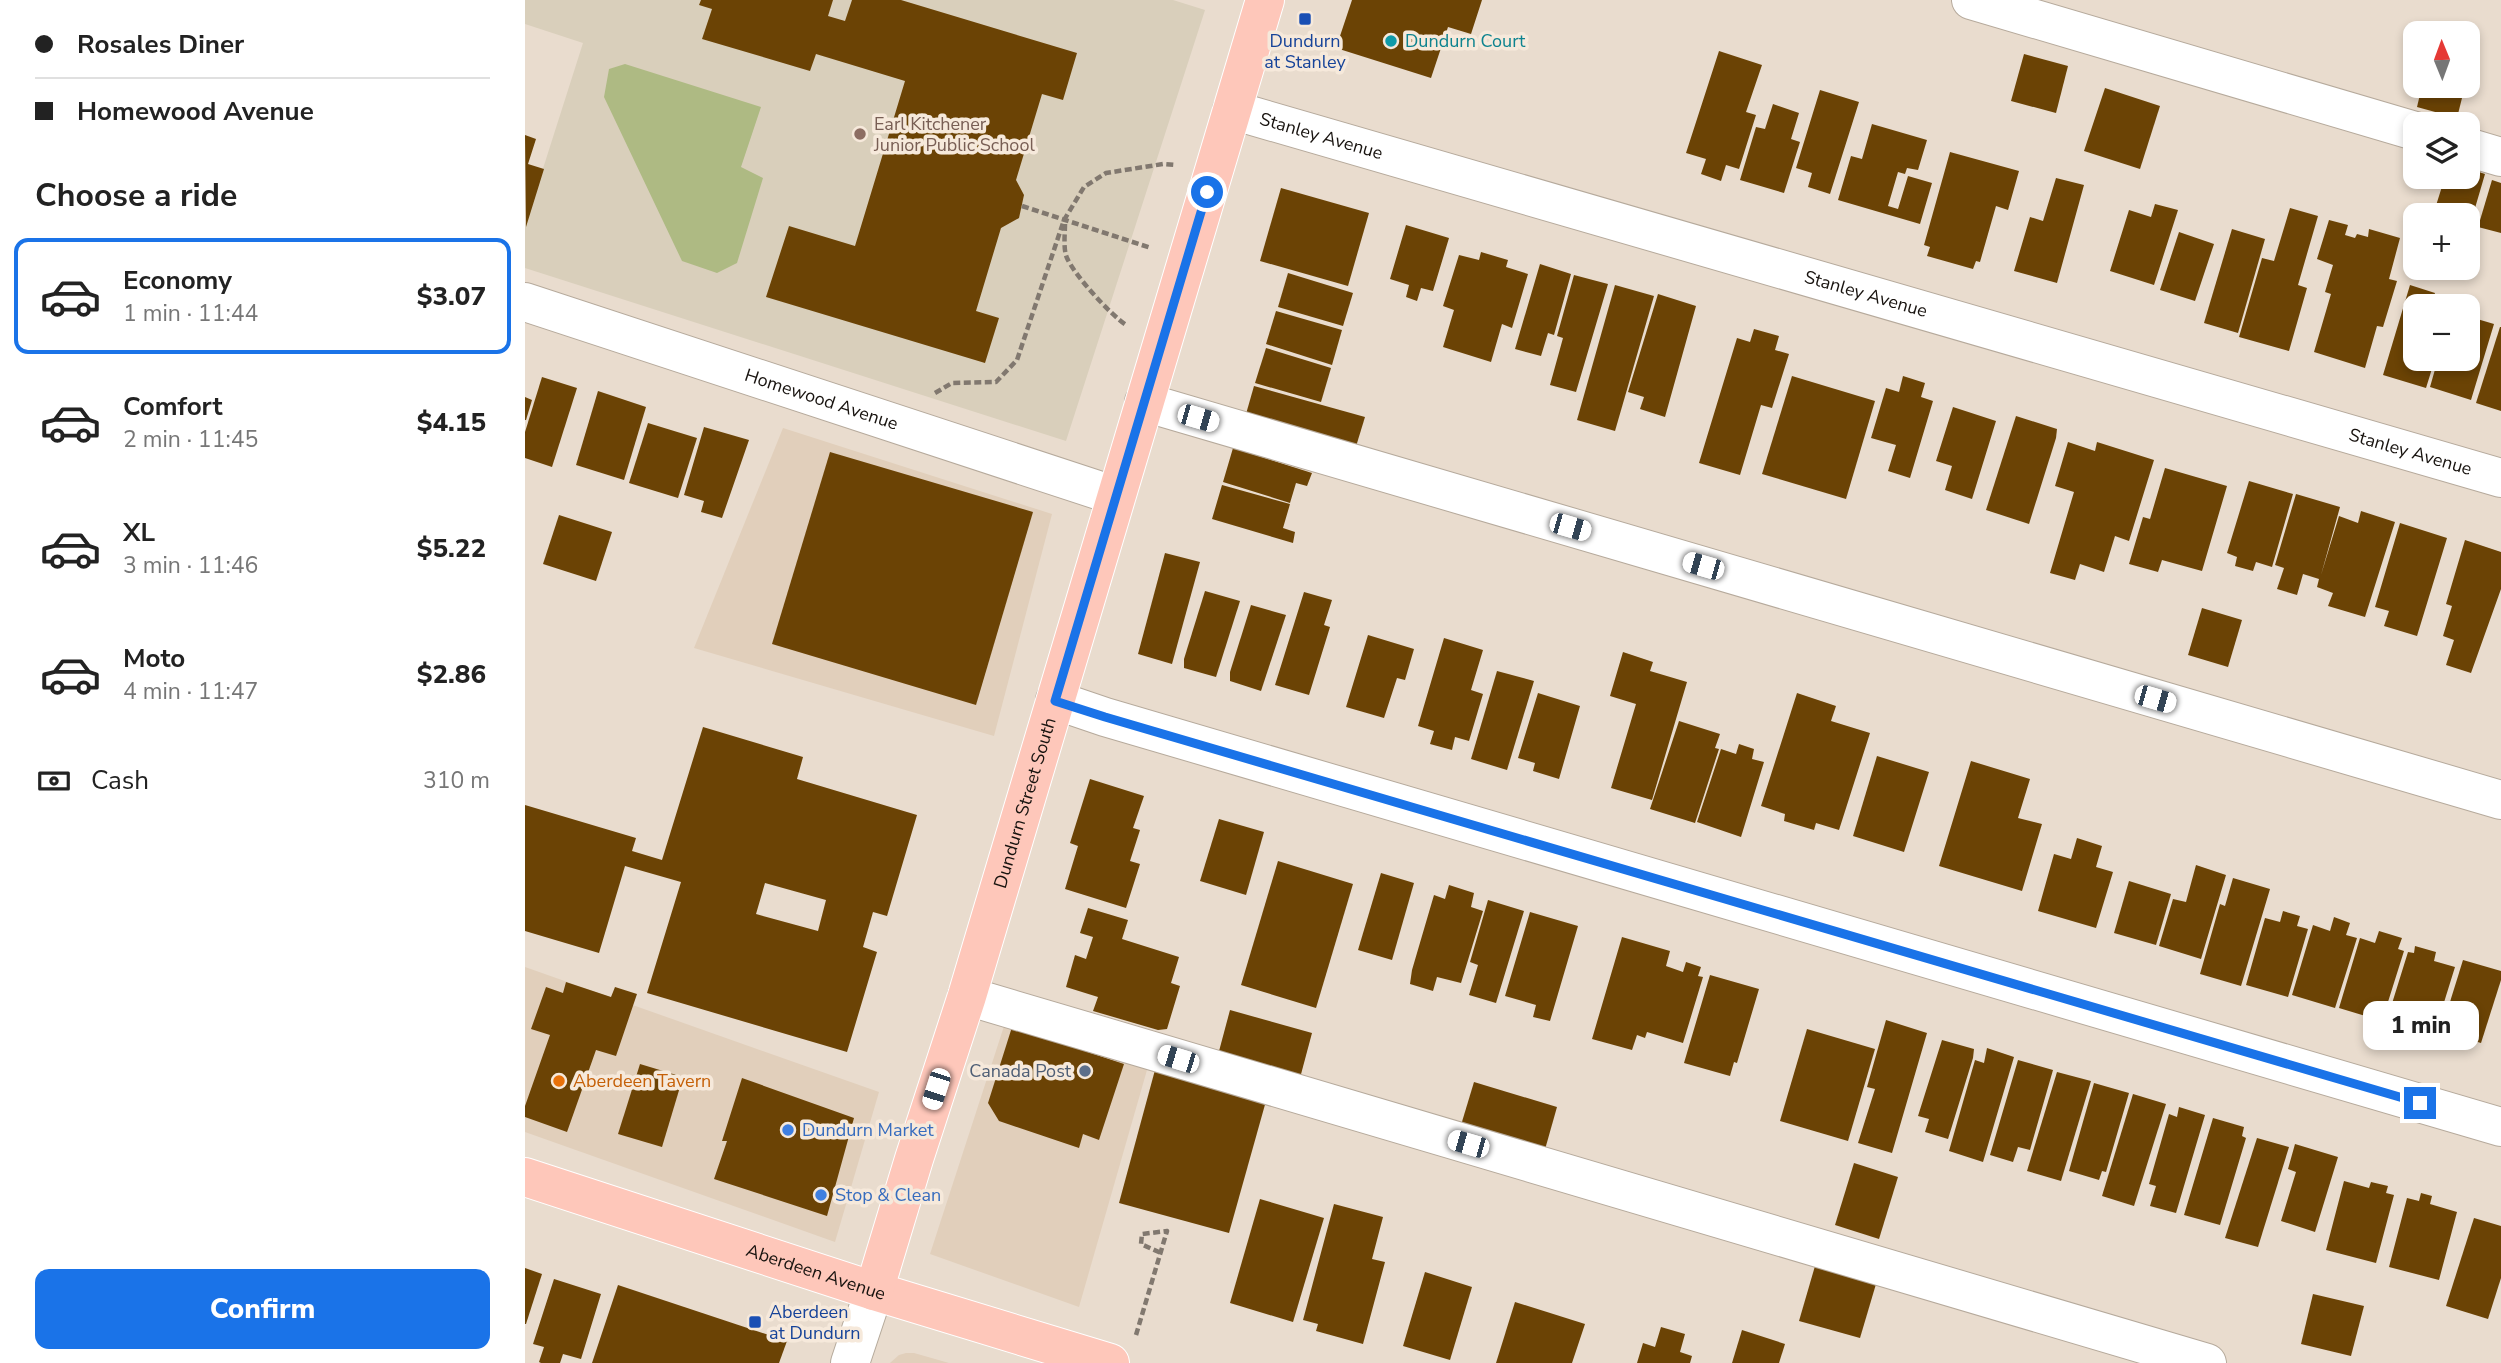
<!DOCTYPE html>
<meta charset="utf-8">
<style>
body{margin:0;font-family:"Nunito Sans",sans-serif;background:#f2f2f2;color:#222;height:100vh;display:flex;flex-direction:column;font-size:26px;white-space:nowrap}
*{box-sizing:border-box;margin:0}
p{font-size:23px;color:#767676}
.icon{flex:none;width:38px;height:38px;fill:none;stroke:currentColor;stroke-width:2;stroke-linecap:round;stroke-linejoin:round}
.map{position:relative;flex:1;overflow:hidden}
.details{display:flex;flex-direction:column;background:#fff;width:525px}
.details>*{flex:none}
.guide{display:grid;align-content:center;height:154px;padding:0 35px;background:#fff}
.needle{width:46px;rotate:359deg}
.fabs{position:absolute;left:1878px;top:21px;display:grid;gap:14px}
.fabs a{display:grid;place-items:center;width:77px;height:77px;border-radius:14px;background:#fff;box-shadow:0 4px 10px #0003;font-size:35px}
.end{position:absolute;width:32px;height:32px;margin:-16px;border:9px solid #1a73e8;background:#fff;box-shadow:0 0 0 4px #fff}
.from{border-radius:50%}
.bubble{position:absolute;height:49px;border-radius:14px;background:#fff;box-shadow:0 4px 10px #0003;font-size:23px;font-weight:800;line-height:49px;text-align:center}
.car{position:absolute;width:21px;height:42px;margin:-21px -10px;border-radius:9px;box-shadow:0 0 5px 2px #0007;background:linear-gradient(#fff 24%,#345 0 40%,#fff 0 76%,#345 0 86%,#fff 0)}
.guide b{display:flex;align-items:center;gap:24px;height:66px;font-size:26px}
.guide b+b{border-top:2px solid #e0e0e0}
.guide i{width:18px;height:18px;background:#222}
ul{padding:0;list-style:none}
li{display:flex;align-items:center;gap:21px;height:116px;margin:0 14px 10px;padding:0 21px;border:4px solid transparent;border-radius:14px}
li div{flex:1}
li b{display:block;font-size:26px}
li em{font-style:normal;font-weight:800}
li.current{border-color:#1a73e8}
li>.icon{width:63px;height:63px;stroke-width:1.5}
h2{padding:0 35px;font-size:32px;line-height:84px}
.pay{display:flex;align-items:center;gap:18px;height:77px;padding:0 35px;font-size:26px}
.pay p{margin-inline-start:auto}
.button{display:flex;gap:14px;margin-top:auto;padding:14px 35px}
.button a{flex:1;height:80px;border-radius:14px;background:#1a73e8;color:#fff;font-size:28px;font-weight:800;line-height:80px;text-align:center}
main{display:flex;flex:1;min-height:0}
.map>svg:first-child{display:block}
.built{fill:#e1cfbb}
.education{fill:#d9cfbb}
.green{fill:#aeba83}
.building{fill:#6b4305;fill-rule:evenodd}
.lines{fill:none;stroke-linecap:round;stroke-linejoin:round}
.minor-casing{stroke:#b6aa9c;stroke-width:40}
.major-casing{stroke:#fff;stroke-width:40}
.path{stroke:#81786f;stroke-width:4.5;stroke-dasharray:7 3.5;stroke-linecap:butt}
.minor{stroke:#fff;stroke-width:38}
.major{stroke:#fec7ba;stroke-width:38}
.route{stroke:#1a73e8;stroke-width:9}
.transit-dot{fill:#1a4fb4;stroke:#f6e9db;stroke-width:2.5}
.culture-dot{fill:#0f9aa8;stroke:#f6e9db;stroke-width:2.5}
.education-dot{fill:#8d6e63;stroke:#f6e9db;stroke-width:2.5}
.service-dot{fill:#5c6f8a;stroke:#f6e9db;stroke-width:2.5}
.food-dot{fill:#e8710a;stroke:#f6e9db;stroke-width:2.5}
.shop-dot{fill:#3f7fe0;stroke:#f6e9db;stroke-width:2.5}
.labels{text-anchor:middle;stroke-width:7;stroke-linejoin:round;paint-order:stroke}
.transit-label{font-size:18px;fill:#164399;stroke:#f6e9db}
.culture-label{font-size:18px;fill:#0d838f;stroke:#f6e9db;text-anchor:start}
.education-label{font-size:18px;fill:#785e54;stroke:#f6e9db;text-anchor:start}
.street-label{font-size:18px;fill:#18130f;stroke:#f6e9db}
.service-label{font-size:18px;fill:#4e5e75;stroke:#f6e9db;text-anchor:end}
.food-label{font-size:18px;fill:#c56008;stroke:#f6e9db;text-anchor:start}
.shop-label{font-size:18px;fill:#366cbe;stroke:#f6e9db;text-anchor:start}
</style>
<main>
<section class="details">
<div class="guide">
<b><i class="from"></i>Rosales Diner</b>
<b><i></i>Homewood Avenue</b>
</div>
<h2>Choose a ride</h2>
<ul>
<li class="current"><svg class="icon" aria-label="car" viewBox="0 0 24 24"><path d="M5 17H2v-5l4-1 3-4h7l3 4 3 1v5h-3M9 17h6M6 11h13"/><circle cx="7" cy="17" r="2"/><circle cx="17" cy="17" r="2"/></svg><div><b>Economy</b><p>1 min · 11:44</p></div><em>$3.07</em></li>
<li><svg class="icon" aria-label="car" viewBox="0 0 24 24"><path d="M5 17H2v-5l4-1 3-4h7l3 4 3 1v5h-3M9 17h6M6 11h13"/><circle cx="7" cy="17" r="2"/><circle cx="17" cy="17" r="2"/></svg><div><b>Comfort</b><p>2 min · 11:45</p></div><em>$4.15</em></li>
<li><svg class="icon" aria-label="car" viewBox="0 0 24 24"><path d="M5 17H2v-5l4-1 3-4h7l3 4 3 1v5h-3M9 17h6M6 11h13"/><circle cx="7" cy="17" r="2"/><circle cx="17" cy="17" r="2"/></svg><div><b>XL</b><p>3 min · 11:46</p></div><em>$5.22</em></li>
<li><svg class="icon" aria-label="car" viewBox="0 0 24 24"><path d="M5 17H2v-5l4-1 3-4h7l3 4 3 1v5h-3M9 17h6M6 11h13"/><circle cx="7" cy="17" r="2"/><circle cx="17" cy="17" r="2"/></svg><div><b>Moto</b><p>4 min · 11:47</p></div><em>$2.86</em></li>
</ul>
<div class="pay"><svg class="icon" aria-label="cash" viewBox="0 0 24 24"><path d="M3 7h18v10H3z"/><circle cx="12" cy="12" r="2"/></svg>Cash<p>310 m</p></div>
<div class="button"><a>Confirm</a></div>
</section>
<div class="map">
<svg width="1976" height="1363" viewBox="0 0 1976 1363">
<rect width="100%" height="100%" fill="#e9dcce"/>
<!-- built -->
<g class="built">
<polygon points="258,428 527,514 469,736 169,648"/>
<polygon points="0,967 354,1092 310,1242 0,1132"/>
<polygon points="481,1020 624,1063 554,1307 405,1254"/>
<polygon points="381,1353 389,1353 424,1363 365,1363 374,1355"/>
</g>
<!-- education -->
<polygon class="education" points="0,0 648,0 680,10 541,441 0,268 0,225 58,43 0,24"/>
<!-- green -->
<polygon class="green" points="100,64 236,107 216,167 238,178 212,263 192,273 157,261 79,97 84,69"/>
<!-- building -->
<g class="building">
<polygon points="176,0 308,0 303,16 320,21 327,0 376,0 552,53 538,100 517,94 491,180 499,195 494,218 476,228 451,311 474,318 460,363 241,297 264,226 330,246 380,81 291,54 285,71 177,39 187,9 174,5"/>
<polygon points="827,0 957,0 946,34 923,27 906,78 811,48"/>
<polygon points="1194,51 1237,65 1221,112 1231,115 1214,169 1201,165 1196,181 1176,174 1181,159 1161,153"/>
<polygon points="1499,54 1543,66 1531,113 1486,101"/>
<polygon points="1897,86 1940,86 1932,118 1892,107"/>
<polygon points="1580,88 1635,106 1615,169 1559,151"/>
<polygon points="1295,90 1334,102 1305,194 1283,187 1287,173 1271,168"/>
<polygon points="1248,104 1274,113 1266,139 1275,142 1259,193 1215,180 1231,127 1240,129"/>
<polygon points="1347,124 1402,140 1393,170 1382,168 1380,174 1373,172 1363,206 1373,209 1383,176 1407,183 1395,224 1313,200 1326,156 1337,159"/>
<polygon points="0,135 11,139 3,164 19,169 1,227"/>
<polygon points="1425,152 1494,171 1483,210 1471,206 1455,262 1451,261 1448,269 1402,256 1405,247 1399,245"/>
<polygon points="1942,168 1960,174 1943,232 1942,215 1908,215 1920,177 1942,177"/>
<polygon points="1531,178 1559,185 1532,283 1489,271 1505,217 1518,221"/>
<polygon points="1967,180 1976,183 1976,233 1953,227"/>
<polygon points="756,188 844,213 823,286 735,261"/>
<polygon points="1630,204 1653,210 1629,285 1585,271 1604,210 1626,217"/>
<polygon points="1765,208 1793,216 1773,285 1782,288 1764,351 1714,337 1737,258 1749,261"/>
<polygon points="1804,220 1823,225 1820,235 1830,238 1832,234 1843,237 1844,229 1875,238 1864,279 1872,281 1858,327 1852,326 1840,368 1789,352 1806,294 1800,292 1808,265 1792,259"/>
<polygon points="881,225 924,238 908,291 896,288 892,301 881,297 884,285 865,279"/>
<polygon points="1707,229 1740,239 1713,333 1679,323"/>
<polygon points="1654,232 1689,244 1670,301 1635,290"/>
<polygon points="956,252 983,260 981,267 1003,274 987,328 977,324 966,362 918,347 929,310 918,306 934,255 954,260"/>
<polygon points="1015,264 1046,274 1029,335 1023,333 1016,356 990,349"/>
<polygon points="763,273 828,293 818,326 753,307"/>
<polygon points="1049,275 1083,284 1051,392 1025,385 1038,338 1032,336"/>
<polygon points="1090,285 1129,296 1090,431 1052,420"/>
<polygon points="1885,285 1910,293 1906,306 1890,306 1890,359 1910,359 1901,388 1858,375"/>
<polygon points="1133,294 1171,306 1140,417 1115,409 1119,397 1103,392"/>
<polygon points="751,311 817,330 807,365 741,344"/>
<polygon points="1942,316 1969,324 1946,400 1905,387 1913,359 1942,359"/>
<polygon points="1975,327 1976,327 1976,411 1951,403"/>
<polygon points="1229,329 1254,336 1250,350 1264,354 1247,408 1236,405 1215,475 1174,463 1212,338 1225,342"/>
<polygon points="741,348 806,368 796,402 730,383"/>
<polygon points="1267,376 1350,401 1321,499 1237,474"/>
<polygon points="1378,376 1400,383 1396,397 1408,401 1385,478 1363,471 1371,445 1346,438 1361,388 1374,392"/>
<polygon points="17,377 52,388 27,467 0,458 0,432"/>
<polygon points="729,386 840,417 829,453 719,421"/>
<polygon points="73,391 121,407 99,480 51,465"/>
<polygon points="0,397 7,400 1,420 0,420"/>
<polygon points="1428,407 1471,421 1447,499 1420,490 1427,466 1411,461"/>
<polygon points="1491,416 1532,429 1531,438 1504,524 1461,510"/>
<polygon points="123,423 172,438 153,498 104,483"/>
<polygon points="179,427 224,440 197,518 176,512 179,501 159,495"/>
<polygon points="1543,442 1570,451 1572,442 1629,460 1604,541 1590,536 1579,572 1555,564 1550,580 1525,573 1549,492 1530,486"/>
<polygon points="708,448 787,473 782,486 771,483 765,503 698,482"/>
<polygon points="305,452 508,512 451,705 247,644"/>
<polygon points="1640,468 1702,486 1677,571 1637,560 1633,572 1604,564 1618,517 1625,519"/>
<polygon points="1724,481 1768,494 1747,567 1731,562 1728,571 1710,566 1712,557 1702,553"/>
<polygon points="697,485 765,504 758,528 770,532 768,543 687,519"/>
<polygon points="1771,494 1815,507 1796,575 1814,516 1833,523 1836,511 1870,522 1840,617 1803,606 1808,593 1792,587 1794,579 1778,574 1772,595 1752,589 1759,568 1750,565"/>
<polygon points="34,515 87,532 71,581 18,564"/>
<polygon points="1875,523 1922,538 1892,636 1859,626 1864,611 1850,607"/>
<polygon points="1940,540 1976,552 1976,589 1946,673 1921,665 1929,640 1918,636 1927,606 1921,604"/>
<polygon points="640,553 675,562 647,664 613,654"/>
<polygon points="680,591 715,601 691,677 659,668 659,659"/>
<polygon points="779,592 807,600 799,625 805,627 784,695 750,685"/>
<polygon points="726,605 761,615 736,691 705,681 705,672"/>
<polygon points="1677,608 1717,620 1703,667 1663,655"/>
<polygon points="843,635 889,649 880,680 872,678 859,718 821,707"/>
<polygon points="919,638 958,650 946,690 958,694 944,741 930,737 927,750 905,744 909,731 893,726"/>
<polygon points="1098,652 1128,662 1125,671 1162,682 1127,800 1086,788 1111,704 1085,696"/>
<polygon points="972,671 1009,681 982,770 946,759"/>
<polygon points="1013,693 1055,706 1034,779 1008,771 1010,763 993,758"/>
<polygon points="1272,693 1311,706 1306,721 1345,733 1314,830 1291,823 1289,830 1259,821 1260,814 1236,806"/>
<polygon points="1154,721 1195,734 1190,748 1194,749 1170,823 1125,809"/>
<path d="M 178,727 L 278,757 L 272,779 L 392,815 L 362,916 L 348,912 L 338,947 L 352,952 L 322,1052 L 122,993 L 156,882 L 100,866 L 74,953 L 0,931 L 0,805 L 111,838 L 107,851 L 137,860 ZM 240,883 L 301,900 L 293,931 L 231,914 Z"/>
<polygon points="1214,744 1229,749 1227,759 1239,762 1216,837 1172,822 1196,749 1211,754"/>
<polygon points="1352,756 1404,772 1379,852 1328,836"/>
<polygon points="1446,761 1505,779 1493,818 1517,824 1497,891 1414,866"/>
<polygon points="565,779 619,796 608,828 615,830 605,861 615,864 601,908 540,889 553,846 545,843"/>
<polygon points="694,819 739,832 721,895 675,881"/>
<polygon points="1552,838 1577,846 1571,867 1588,872 1571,928 1513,911 1529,854 1546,859"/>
<polygon points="753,861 828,884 791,1008 716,985"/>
<polygon points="1671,865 1701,875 1676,959 1634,946 1648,899 1661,902"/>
<polygon points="856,873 889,883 867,960 833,950"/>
<polygon points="1708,878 1745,889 1716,986 1675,974 1695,904 1700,906"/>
<polygon points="1604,881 1646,894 1631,945 1589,933"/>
<polygon points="924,885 949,893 946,907 958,911 936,983 912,977 908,991 885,984 887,970 909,895 920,899"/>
<polygon points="963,900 999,911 971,1003 944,995 953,965 945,962"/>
<polygon points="563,908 603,920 597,939 654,957 646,983 655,986 642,1029 633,1030 568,1011 573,997 541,987 550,955 561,959 568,937 555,933"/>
<polygon points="1758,911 1775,916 1772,926 1783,929 1763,997 1721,985 1740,918 1755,922"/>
<polygon points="1005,912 1053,926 1025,1021 1008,1017 1011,1005 980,996"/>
<polygon points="1809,917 1825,923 1821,935 1832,938 1810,1008 1767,995 1788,925 1805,931"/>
<polygon points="1854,931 1877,938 1873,949 1879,951 1857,1021 1814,1008 1835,938 1850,943"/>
<polygon points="1097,937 1145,951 1141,966 1158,972 1161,962 1176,967 1173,976 1178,977 1158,1043 1122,1032 1120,1038 1112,1035 1107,1050 1067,1039"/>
<polygon points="1890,946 1911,952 1909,961 1930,967 1907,1041 1860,1026 1883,952 1889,953"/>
<polygon points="1938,960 1976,971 1976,980 1956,1043 1916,1031"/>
<polygon points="1185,975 1234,989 1212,1063 1209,1062 1205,1076 1159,1063"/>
<polygon points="41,982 86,997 90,987 112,994 91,1056 71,1050 42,1132 0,1117 0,1106 25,1035 6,1029 21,987 38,993"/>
<polygon points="705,1010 787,1033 775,1078 693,1055"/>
<polygon points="1361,1020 1402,1033 1367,1153 1333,1143 1350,1089 1342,1087"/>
<polygon points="487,1027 599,1064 574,1140 558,1134 554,1148 474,1121 463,1103"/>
<polygon points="1282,1029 1350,1049 1323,1141 1255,1121"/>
<polygon points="1417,1040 1449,1049 1448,1058 1423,1139 1400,1132 1404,1119 1393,1116"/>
<polygon points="1462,1048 1489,1057 1458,1162 1424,1151 1450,1060 1459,1063"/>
<polygon points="1493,1060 1528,1070 1505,1150 1493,1147 1488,1162 1465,1155"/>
<polygon points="115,1064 158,1077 137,1147 93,1134"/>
<polygon points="630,1070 741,1101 704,1233 594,1203"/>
<polygon points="1532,1072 1566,1081 1536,1181 1502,1171"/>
<polygon points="217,1078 329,1118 302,1216 189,1179 202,1141 197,1141"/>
<polygon points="949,1082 1032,1107 1017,1160 933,1135"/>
<polygon points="1569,1083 1604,1093 1581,1172 1577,1171 1574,1180 1544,1171"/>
<polygon points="1608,1094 1641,1104 1609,1206 1577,1196"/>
<polygon points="1654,1107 1680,1115 1651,1213 1625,1206 1631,1186 1624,1184 1644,1114 1652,1117"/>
<polygon points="1688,1118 1719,1127 1717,1136 1721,1138 1695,1225 1659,1215"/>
<polygon points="1732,1138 1764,1147 1733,1247 1700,1238"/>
<polygon points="1770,1144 1813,1157 1790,1232 1756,1221 1771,1172 1763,1169"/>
<polygon points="1329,1163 1373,1177 1354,1239 1310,1225"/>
<polygon points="1819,1181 1844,1188 1846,1182 1863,1186 1861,1193 1869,1195 1851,1263 1801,1250"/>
<polygon points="1896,1193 1907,1196 1905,1204 1932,1212 1914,1280 1864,1267 1882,1198 1894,1201"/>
<polygon points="735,1199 799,1218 768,1322 705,1303"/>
<polygon points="809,1204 858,1217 847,1259 860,1262 838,1344 791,1331 793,1324 778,1320"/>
<polygon points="1949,1218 1976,1226 1976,1278 1963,1319 1921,1306"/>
<polygon points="1290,1266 1351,1284 1335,1338 1274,1321"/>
<polygon points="0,1268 17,1274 1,1324 0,1324"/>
<polygon points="900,1272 947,1287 925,1360 878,1346"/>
<polygon points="29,1279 76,1294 56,1359 38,1354 35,1363 16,1363 14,1362 19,1347 8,1344"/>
<polygon points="93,1285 262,1341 254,1363 67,1363"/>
<polygon points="1788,1294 1839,1306 1826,1356 1776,1344"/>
<polygon points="990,1302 1060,1324 1047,1363 971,1363"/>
<polygon points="1136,1327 1160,1334 1155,1352 1167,1356 1165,1363 1112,1363 1118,1343 1130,1347"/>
<polygon points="1217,1330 1260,1344 1254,1363 1207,1363"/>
</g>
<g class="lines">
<defs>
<g id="minor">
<polyline points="1446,0 1890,131"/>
<path id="s1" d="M 707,110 L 1976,478"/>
<polyline points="1942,147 1976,157"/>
<path id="s2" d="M 0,302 L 591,496"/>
<polyline points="619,402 1976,800"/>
<polyline points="530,700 580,717 1976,1127"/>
<polyline points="442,996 1682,1363"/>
<polyline points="325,1363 349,1291"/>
</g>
<g id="major">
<path id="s3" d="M 0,1177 L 349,1291 L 585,1363"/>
<path id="s4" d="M 349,1291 L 389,1159 L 442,996 L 740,0"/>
</g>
</defs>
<!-- minor casing -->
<use href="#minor" class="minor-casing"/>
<!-- major casing -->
<use href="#major" class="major-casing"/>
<!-- path -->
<g class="path">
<polyline points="497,206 626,248"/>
<path d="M 540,224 C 540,234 538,249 542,258 C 550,276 585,314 601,325"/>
<polyline points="410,393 427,383 471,382 492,360 539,220 559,187 581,173 638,164 650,165"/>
<polyline points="611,1335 642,1231 617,1234 616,1244 636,1253"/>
</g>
<!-- minor -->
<use href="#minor" class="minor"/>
<!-- major -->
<use href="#major" class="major"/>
</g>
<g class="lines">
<!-- route -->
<polyline class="route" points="682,192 530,701 580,717 1895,1103"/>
</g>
<!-- markers -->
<g class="transit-dot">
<rect x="773" y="12" width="14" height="14" rx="3.5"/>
<rect x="223" y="1315" width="14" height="14" rx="3.5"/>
</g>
<circle class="culture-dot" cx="866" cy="41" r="7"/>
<circle class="education-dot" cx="335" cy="134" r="7"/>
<circle class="service-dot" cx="560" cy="1071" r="7"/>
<circle class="food-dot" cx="34" cy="1081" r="7"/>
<g class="shop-dot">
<circle cx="263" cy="1130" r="7"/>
<circle cx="296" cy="1195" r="7"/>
</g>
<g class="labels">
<!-- transit labels -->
<g class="transit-label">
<text x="780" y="47">Dundurn<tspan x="780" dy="21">at Stanley</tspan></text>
<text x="244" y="1318" text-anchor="start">Aberdeen<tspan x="244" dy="21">at Dundurn</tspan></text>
</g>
<!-- culture labels -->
<g class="culture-label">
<text x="880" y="47">Dundurn Court</text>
</g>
<!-- education labels -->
<g class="education-label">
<text x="349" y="130">Earl Kitchener<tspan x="349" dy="21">Junior Public School</tspan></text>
</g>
<!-- street labels -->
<g class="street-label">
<text dy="6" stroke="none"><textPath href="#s1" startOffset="93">Stanley Avenue</textPath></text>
<text dy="6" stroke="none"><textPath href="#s1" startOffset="660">Stanley Avenue</textPath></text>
<text dy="6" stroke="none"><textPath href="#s2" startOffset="312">Homewood Avenue</textPath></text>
<text dy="6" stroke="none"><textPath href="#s1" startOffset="1227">Stanley Avenue</textPath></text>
<text dy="6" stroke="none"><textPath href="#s4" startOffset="511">Dundurn Street South</textPath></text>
<text dy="6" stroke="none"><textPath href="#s3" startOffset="306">Aberdeen Avenue</textPath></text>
</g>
<!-- service labels -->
<g class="service-label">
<text x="546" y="1077">Canada Post</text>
</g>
<!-- food labels -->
<g class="food-label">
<text x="48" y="1087">Aberdeen Tavern</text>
</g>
<!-- shop labels -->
<g class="shop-label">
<text x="277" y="1136">Dundurn Market</text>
<text x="310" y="1201">Stop &amp; Clean</text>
</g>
</g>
</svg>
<div class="fabs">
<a><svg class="needle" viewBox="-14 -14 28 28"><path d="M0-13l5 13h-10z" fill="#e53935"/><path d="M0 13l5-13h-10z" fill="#767676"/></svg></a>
<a><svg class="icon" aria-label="layers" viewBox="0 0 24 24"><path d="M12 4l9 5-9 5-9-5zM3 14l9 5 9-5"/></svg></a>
<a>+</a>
<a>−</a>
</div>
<i class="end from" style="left:682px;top:192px"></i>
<i class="end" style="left:1895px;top:1103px"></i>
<div class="bubble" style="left:1838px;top:1001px;width:116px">1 min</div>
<i class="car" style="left:673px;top:418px;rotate:106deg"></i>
<i class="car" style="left:1045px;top:527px;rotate:106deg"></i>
<i class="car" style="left:1178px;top:566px;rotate:286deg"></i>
<i class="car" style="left:1630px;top:699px;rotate:106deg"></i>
<i class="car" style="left:653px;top:1059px;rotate:287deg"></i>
<i class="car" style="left:411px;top:1089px;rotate:198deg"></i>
<i class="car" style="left:943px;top:1144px;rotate:286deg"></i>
</div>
</main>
